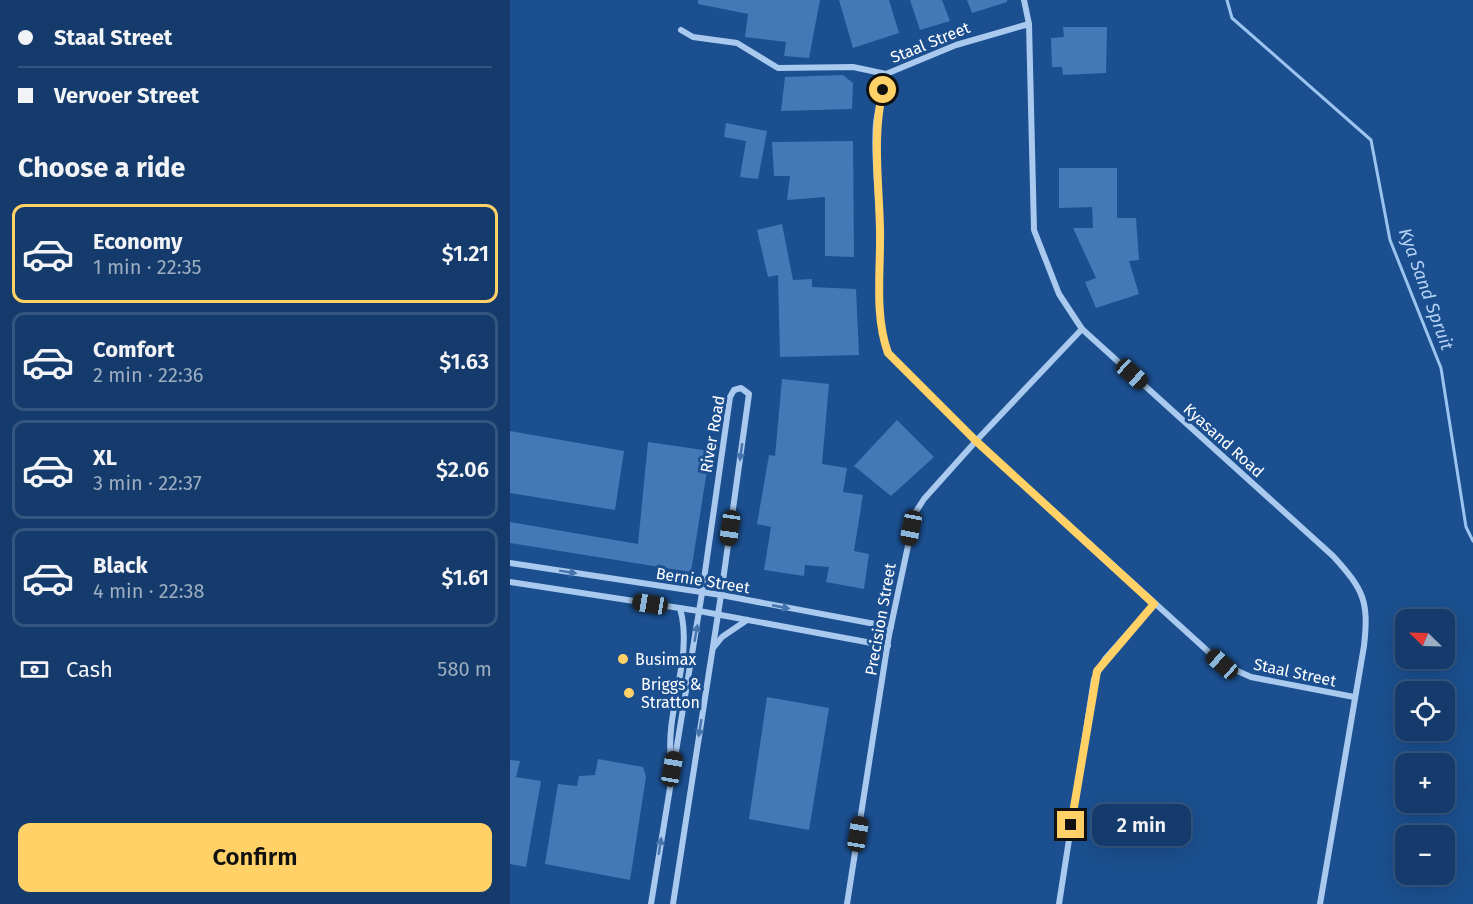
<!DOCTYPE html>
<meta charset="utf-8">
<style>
body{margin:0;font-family:"Fira Sans",sans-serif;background:#214673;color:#f1f3f6;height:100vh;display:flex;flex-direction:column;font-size:22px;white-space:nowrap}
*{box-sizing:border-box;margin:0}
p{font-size:20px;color:#9dadc1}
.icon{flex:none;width:33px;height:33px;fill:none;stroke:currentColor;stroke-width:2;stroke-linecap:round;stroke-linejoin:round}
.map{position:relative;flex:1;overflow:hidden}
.details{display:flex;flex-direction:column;background:#143b6b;width:510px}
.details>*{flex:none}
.top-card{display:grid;align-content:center;height:132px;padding:0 18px;background:#143b6b}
.needle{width:39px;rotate:293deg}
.tools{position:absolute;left:885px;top:609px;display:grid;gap:12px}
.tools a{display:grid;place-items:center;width:60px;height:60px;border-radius:12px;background:#143b6b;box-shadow:0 6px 24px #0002,0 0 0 2px #33557e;font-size:30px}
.end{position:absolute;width:27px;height:27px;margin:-14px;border:8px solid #ffd166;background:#111;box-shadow:0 0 0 3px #111}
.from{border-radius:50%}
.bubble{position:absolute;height:42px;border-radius:12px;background:#143b6b;box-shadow:0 6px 24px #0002,0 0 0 2px #33557e;font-size:20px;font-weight:600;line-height:42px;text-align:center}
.car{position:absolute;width:18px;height:36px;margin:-18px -9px;border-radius:8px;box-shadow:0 0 4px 2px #0007;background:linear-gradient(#222 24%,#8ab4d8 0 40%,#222 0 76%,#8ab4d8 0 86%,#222 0)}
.top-card b{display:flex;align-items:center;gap:21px;height:57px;font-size:22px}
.top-card b+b{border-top:2px solid #33557e}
.top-card i{width:15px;height:15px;background:#f1f3f6}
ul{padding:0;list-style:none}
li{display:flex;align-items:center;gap:18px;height:99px;margin:0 12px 9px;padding:0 6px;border:3px solid #33557e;border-radius:12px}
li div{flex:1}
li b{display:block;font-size:22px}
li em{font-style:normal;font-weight:600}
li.current{border-color:#ffd166}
li>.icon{width:54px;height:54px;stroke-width:1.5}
h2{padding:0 18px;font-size:27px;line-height:72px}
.pay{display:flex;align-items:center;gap:15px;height:66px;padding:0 18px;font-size:22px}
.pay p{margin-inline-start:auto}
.cta{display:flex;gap:12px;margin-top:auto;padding:12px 18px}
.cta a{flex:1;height:69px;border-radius:12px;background:#ffd166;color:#111;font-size:24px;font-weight:600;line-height:69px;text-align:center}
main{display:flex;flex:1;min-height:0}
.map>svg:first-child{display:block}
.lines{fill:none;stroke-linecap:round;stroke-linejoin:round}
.stream{stroke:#9cc4f0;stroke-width:3}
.building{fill:#4478b7}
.street{stroke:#a9c9ee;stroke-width:6}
.oneway{fill:#4674ac}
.route{stroke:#ffd166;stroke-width:8}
.poi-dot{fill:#ffd166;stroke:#1b4f8f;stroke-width:2}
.labels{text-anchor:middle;stroke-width:6;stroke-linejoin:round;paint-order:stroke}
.street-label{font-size:16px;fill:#fff;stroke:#1b4f8f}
.poi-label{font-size:16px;fill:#fff;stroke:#1b4f8f;text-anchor:start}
.water-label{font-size:18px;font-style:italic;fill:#b5d3f5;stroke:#1b4f8f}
</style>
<main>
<section class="details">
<div class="top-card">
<b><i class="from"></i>Staal Street</b>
<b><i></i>Vervoer Street</b>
</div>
<h2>Choose a ride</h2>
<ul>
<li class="current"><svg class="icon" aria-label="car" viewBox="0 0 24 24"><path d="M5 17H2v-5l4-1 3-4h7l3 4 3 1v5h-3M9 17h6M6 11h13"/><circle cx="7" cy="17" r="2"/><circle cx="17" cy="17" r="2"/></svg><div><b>Economy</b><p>1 min · 22:35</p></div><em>$1.21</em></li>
<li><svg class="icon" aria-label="car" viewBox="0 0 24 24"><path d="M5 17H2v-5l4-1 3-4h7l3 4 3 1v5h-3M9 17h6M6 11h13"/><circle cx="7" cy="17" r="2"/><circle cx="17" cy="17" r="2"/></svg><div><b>Comfort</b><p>2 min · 22:36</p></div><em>$1.63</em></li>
<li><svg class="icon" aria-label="car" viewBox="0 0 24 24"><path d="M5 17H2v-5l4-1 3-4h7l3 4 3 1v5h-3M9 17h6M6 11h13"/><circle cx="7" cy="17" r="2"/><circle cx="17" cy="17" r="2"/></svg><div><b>XL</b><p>3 min · 22:37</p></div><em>$2.06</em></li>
<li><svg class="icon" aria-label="car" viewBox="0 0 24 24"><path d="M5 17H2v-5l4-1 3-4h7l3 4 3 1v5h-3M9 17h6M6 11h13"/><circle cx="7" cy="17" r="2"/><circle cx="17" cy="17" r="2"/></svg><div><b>Black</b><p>4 min · 22:38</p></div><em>$1.61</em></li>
</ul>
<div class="pay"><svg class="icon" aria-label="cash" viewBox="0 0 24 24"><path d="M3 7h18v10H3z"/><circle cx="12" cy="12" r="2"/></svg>Cash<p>580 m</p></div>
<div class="cta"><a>Confirm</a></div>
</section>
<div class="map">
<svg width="963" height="904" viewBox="0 0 963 904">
<rect width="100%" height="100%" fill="#1b4f8f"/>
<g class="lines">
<!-- stream -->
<polyline class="stream" points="717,0 722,18 861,140 880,240 931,368 956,527 963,541"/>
</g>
<!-- building -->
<g class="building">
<polygon points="188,0 310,0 299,58 274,56 276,42 235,37 238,14 188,4"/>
<polygon points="329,0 379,0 389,33 343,48"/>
<polygon points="400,0 432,0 440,21 410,30"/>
<polygon points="457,0 497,0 497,2 462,13"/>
<polygon points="553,27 597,27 596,73 553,75 552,67 542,67 541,38 554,37"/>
<polygon points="333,75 343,83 342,109 271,111 275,77"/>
<polygon points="216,123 257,131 248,179 230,177 236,141 214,137"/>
<polygon points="343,141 344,257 315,256 315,197 277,200 280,176 264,176 262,142"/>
<polygon points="549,168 607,168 607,218 626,218 629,260 619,261 629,294 586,308 575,282 586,278 563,228 583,228 582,207 549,208"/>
<polygon points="272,224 283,280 302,279 302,287 346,289 349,355 270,357 268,275 258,277 247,230"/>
<polygon points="272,379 319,384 312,464 337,468 333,492 353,495 344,551 359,554 354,589 316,582 319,567 295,565 294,576 254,570 261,527 247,524 259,455 265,456"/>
<polygon points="387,420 424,457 381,496 344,466"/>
<polygon points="0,431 114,451 105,510 0,493"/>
<polygon points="138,442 200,451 181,572 0,543 0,522 128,544"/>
<polygon points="257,697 319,708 299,830 239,819"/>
<polygon points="88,759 133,767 136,777 120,880 35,864 48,784 67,786 69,776 85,775"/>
<polygon points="0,760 10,761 6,777 31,781 16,867 0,864"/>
</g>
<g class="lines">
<!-- street -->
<g class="street">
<path d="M 514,0 L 519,24 L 524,230 L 549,294 L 572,329 L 823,556 C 854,590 859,601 854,646 L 810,904"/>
<path d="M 519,24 L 446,45 L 376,74 C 373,90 368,107 366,123 C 363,158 369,194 370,229 C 371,269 364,315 378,353 L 466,441 L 712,664 L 741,677 L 844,697"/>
<polyline points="171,30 183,37 227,43 268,68 343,67 376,74"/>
<polyline points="0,563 211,595 381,627"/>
<polyline points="0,582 189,611 378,646"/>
<polyline points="204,647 212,637 237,620"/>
<path d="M 161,760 C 155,709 184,658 170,608"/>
<polyline points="141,904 192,593 220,397 224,390 231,388 239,394 211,595 163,904"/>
<polyline points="337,904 379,635 405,513 414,499 466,441 572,329"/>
<polyline points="549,904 584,679 595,659 644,604"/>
</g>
</g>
<!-- one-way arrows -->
<defs><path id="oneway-solid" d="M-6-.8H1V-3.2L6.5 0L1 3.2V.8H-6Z" transform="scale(1.5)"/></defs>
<g class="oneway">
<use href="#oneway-solid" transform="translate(231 452) rotate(98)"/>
<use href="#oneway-solid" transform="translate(58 572) rotate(9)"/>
<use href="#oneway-solid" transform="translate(271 607) rotate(11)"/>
<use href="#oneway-solid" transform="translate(186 633) rotate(-80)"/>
<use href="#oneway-solid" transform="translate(190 728) rotate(99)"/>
<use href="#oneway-solid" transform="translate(150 846) rotate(-81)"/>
</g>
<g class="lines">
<!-- route -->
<path class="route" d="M 373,90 C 362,136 369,182 370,229 C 371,269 364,315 378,353 L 466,441 L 644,604 L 587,671 L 561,825"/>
</g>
<!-- markers -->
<g class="poi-dot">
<circle cx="113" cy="659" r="6"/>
<circle cx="119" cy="693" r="6"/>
</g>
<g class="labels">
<!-- street labels -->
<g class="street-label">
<text transform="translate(420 42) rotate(-22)" y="6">Staal Street</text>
<text transform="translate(202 434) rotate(-80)" y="6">River Road</text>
<text transform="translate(714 440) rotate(42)" y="6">Kyasand Road</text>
<text transform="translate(193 580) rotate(9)" y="6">Bernie Street</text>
<text transform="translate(370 619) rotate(-80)" y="6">Precision Street</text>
<text transform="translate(785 672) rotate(12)" y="6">Staal Street</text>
</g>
<!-- poi labels -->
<g class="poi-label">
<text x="125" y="665">Busimax</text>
<text x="131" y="690">Briggs &amp;<tspan x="131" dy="18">Stratton</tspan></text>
</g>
<!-- water labels -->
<g class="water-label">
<text transform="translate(916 289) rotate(70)" y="6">Kya Sand Spruit</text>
</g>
</g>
</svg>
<div class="tools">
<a><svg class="needle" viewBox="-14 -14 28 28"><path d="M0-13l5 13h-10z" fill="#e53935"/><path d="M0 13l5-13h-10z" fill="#9dadc1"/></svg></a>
<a><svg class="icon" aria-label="locate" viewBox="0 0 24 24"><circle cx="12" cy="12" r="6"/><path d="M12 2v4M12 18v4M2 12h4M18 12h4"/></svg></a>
<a>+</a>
<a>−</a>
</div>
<i class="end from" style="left:373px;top:90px"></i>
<i class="end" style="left:561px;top:825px"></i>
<div class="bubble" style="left:582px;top:804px;width:99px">2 min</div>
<i class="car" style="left:622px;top:374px;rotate:132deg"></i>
<i class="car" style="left:220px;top:528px;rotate:188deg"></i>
<i class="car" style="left:401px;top:528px;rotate:191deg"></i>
<i class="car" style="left:140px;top:604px;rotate:279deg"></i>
<i class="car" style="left:712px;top:664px;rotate:311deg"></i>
<i class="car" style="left:162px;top:769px;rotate:10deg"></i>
<i class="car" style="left:348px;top:834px;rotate:9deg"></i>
</div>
</main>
